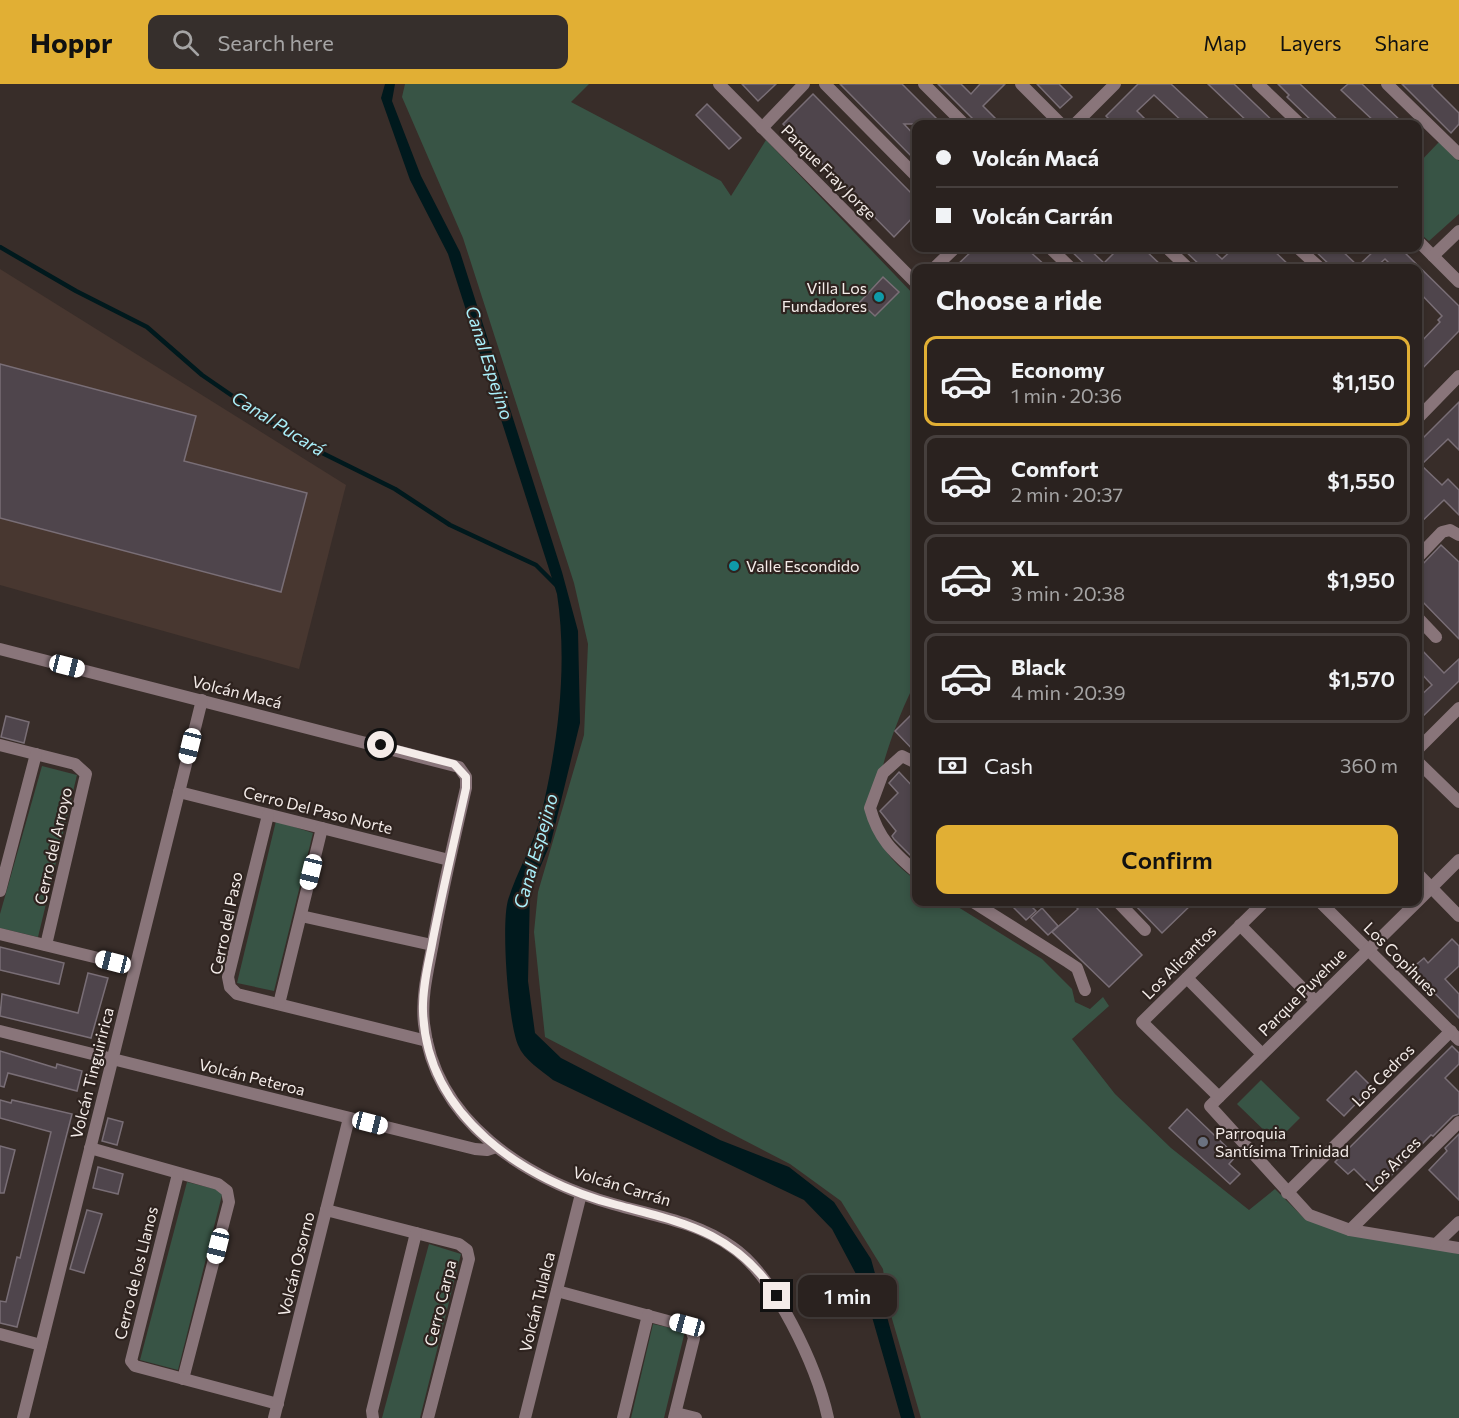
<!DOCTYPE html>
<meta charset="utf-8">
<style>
body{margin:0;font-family:Commissioner,sans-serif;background:#362f2c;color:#f1f3f6;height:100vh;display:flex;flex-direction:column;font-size:22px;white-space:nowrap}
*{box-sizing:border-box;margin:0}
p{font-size:20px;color:#a5a4a4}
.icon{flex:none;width:33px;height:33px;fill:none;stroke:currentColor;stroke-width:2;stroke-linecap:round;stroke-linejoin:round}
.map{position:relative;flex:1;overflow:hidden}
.drawer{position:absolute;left:912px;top:180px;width:510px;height:642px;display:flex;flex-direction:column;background:#2a221f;border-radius:12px;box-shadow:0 3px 9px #0003,0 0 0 2px #463f3d}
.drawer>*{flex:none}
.hud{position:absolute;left:912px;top:36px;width:510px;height:132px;border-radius:12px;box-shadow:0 3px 9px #0003,0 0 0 2px #463f3d;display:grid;align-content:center;height:132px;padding:0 24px;background:#2a221f}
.end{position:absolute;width:27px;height:27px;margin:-14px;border:8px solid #f4ece9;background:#111;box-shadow:0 0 0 3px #111}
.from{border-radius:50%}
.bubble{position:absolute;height:42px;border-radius:12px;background:#2a221f;box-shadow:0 3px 9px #0003,0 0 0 2px #463f3d;font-size:20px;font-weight:600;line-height:42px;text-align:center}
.car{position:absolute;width:18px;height:36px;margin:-18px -9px;border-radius:8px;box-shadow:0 0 4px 2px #0007;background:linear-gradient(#fff 24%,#345 0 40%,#fff 0 76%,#345 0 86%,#fff 0)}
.hud b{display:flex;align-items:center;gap:21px;height:57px;font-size:22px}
.hud b+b{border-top:2px solid #463f3d}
.hud i{width:15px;height:15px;background:#f1f3f6}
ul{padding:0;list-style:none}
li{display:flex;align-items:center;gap:18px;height:90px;margin:0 12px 9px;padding:0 12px;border:3px solid #463f3d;border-radius:12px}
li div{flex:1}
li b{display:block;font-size:22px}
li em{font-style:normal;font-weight:600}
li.current{border-color:#e1af34}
li>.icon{width:54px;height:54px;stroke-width:1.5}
h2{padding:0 24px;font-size:27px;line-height:72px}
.pay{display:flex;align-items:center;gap:15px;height:66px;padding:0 24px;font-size:22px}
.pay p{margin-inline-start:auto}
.cta{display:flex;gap:12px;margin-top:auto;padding:12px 24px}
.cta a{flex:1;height:69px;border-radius:12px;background:#e1af34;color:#111;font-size:24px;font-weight:600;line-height:69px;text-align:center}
header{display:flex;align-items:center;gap:36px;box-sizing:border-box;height:84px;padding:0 30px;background:#e1af34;color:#111}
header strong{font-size:28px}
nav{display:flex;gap:33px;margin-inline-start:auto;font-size:21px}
.search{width:420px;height:54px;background:#362f2c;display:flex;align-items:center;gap:15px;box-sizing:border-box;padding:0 21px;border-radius:12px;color:#a5a4a4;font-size:22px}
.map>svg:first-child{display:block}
.built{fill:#483730}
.green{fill:#385445}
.water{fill:#00191d}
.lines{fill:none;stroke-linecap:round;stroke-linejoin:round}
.stream{stroke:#00191d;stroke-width:4.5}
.building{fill:#4f454c;stroke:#796e76;stroke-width:1.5}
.street{stroke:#89757a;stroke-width:12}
.route{stroke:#f4ece9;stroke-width:8}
.culture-dot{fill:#0f9aa8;stroke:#2e231f;stroke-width:2}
.worship-dot{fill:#6b7280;stroke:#2e231f;stroke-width:2}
.labels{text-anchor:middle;stroke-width:4.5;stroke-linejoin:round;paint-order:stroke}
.street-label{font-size:16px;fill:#f4ece9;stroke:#2e231f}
.poi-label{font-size:16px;fill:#f4ece9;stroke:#2e231f;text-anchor:start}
.water-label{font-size:18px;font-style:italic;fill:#aaf0fb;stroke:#2e231f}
</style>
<header>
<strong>Hoppr</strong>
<div class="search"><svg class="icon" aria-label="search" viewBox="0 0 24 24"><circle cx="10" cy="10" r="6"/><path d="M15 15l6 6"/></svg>Search here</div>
<nav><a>Map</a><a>Layers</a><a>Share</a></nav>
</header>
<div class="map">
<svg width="1459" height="1334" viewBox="0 0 1459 1334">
<rect width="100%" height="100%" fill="#382d29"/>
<!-- built -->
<polygon class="built" points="0,185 346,401 299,585 0,501"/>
<!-- green -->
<g class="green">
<path d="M 405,0 L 589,0 L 571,18 L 721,97 L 731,112 L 766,56 L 916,213 L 916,597 C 899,629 867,711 876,747 C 882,767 900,785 916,796 L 916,818 L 950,818 L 1042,875 L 1072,905 L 1075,918 L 1090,925 L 1103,913 L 1109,922 L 1072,955 L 1115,1010 L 1171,1064 L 1249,1126 L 1275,1105 L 1305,1135 L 1459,1170 L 1459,1334 L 921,1334 L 888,1221 L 883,1185 L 841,1117 L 790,1080 L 545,953 L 534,848 L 538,808 L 584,651 L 588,560 L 574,499 L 463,154 L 402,13 Z"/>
<polygon points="1439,58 1459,77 1459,130 1429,157 1418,148 1418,80"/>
<polygon points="42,682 77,691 38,853 0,844 0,830"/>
<polygon points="276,737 313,749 274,907 237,899"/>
<polygon points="1261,996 1300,1034 1276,1058 1237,1020"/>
<polygon points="187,1098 223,1107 178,1286 140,1276"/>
<polygon points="429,1160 461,1170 420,1334 382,1334"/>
<polygon points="653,1240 685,1247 664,1334 631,1334"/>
</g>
<!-- water -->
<path class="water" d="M 385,0 L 395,0 L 392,17 L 421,92 L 460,168 L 562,488 L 578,547 L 580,639 L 551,758 L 530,807 L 528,897 L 535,949 L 561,974 L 720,1056 L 789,1083 L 834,1118 L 871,1175 L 915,1334 L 901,1334 L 864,1205 L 832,1145 L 804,1116 L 553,996 C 541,986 524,976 518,961 C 508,937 501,841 508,816 C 517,787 534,760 541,731 C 558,660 568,582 557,510 L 448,170 L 410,96 L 381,14 Z"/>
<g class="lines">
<!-- stream -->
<polyline class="stream" points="0,163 76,207 147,243 202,291 298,357 395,405 450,441 536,481 556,501"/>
</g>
<!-- building -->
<g class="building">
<polygon points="742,0 776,0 758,17"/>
<polygon points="840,0 902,0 942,40 904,40 916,53 916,77"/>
<polygon points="938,0 961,0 971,10 980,0 1005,0 983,22 1001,40 978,40"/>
<polygon points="1037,0 1059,0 1072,13 1060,24"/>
<polygon points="1138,0 1171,0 1214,40 1185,40 1154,11 1137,27 1150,40 1114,40 1106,32"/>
<polygon points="1208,0 1234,0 1276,40 1250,40"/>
<polygon points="1278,0 1300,0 1342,40 1315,40 1287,13 1289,11"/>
<polygon points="1348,0 1362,0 1404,40 1377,40 1341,6"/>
<polygon points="1402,0 1433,0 1432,2 1459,29 1459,40 1451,49"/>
<polygon points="813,10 916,114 916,130 894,153 783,40"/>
<polygon points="707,20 741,54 729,65 696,31"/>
<polygon points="975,164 1026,164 1048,184 954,184"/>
<polygon points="1068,164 1088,164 1104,179 1119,164 1143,164 1164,184 1089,184"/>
<polygon points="1182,164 1210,164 1222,175 1234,164 1271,164 1292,184 1203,184"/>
<polygon points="1312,164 1339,164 1358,182 1376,165 1374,164 1400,164 1459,222 1459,247 1418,289 1418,261 1440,238 1438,236 1442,232 1418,207 1418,184 1394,184 1385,175 1375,184 1333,184"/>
<polygon points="883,193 899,208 875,232 860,218"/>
<polygon points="0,280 196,332 184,377 307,409 281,508 0,434"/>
<polygon points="1459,318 1459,366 1448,355 1421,381 1442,401 1448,395 1459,406 1459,431 1444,416 1418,441 1418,359"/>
<polygon points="1441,461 1459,478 1459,555 1418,513 1418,485"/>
<polygon points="1418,562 1444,589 1459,575 1459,597 1418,637 1418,614 1432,601 1418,586"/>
<polygon points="916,626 916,669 895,647"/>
<polygon points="6,632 29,638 24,659 1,653"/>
<polygon points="899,688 916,706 916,777 894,755 892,752 896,747 880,727 898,709 889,699"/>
<polygon points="1008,818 1027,818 1036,827 1026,836"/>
<polygon points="1071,818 1091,818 1142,871 1109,903 1052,848 1078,825"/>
<polygon points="1132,818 1194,818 1162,849"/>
<polygon points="1042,824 1058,842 1048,851 1031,834"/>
<polygon points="1452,855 1459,862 1459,882 1445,895 1459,910 1459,934 1411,885 1424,874 1428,879"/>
<polygon points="0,863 64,879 59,900 0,886"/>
<polygon points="88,889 108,894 91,954 0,932 2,910 78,929"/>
<polygon points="1452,962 1459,969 1459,980 1445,994 1459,1008 1459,1030 1453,1032 1433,1052 1431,1051 1376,1107 1354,1085 1348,1090 1335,1078"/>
<polygon points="0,967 56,984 57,980 82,987 77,1007 8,989 4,1003 0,1002"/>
<polygon points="1356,987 1372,1003 1344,1032 1327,1016"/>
<polygon points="0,1016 11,1019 12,1016 72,1030 17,1243 0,1239 0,1217 6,1218 17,1173 20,1174 51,1048 0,1034"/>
<polygon points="1187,1025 1236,1072 1229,1080 1240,1090 1230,1100 1169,1044"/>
<polygon points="108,1034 123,1038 117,1061 102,1057"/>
<polygon points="1459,1050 1459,1116 1429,1086 1447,1067 1445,1064"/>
<polygon points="0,1062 15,1066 4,1109 0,1109"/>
<polygon points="98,1083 123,1090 118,1110 93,1104"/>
<polygon points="87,1126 102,1130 84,1189 70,1185"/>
</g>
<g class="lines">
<!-- street -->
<g class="street">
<polyline points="719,0 916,199"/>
<polyline points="825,0 916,92"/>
<polyline points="924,0 964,40"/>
<polyline points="1021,0 1061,40"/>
<polyline points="1258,0 1300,40"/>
<polyline points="1387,0 1459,70"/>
<polyline points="1075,40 1115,0"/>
<polyline points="762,44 804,0"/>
<polyline points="1418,157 1459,198"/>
<polyline points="1050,164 1071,184"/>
<polyline points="1167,164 1188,184"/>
<polyline points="1298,164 1320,184"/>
<polyline points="1433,172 1459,147"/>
<polyline points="934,184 955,164"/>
<polyline points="1418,334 1459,292"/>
<polyline points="1418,473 1442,448 1450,446 1459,451"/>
<polyline points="1418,534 1436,553"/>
<path d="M 0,565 L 459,683 L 466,693 L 466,704 C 454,756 442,807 433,859 C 428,886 421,913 424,940 C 435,1038 526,1095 613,1120 C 654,1132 695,1137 732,1163 C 775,1192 817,1283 828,1334"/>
<polyline points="0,661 75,680 86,690 46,861"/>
<polyline points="1418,665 1459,624"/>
<polyline points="1418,678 1459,718"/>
<path d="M 916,679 L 902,672 L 883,689 L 870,724 C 878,754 893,768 916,788"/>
<polyline points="179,708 449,776"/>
<polyline points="268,731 228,893 230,903 237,910 427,957"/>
<polyline points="1418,790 1459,832"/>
<polyline points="0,807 36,670"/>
<polyline points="1418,817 1459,776"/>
<polyline points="973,818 1068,878 1077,884 1085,906"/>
<polyline points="1118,818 1145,846"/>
<polyline points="1320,818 1459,956"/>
<polyline points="1417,818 1210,1022 1309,1131 1350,1146 1459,1164"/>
<polyline points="301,832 432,861"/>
<polyline points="1240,841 1315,917"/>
<polyline points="0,850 135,883"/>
<polyline points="1187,894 1262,970"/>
<polyline points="279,920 322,744"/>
<polyline points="0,947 475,1065 487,1066 496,1063"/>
<polyline points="1219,1013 1142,938 1264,818"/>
<polyline points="90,1064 218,1100 227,1107 229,1118 183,1295"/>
<polyline points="178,1090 131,1277 135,1282 278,1320"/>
<polyline points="1287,1109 1451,947"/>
<polyline points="326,1126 459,1160 467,1166 469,1175 428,1334"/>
<polyline points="1350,1146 1459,1038"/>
<polyline points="1436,1160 1459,1138"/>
<polyline points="557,1207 690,1243 694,1254 674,1334"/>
<polyline points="0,1250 41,1261"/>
<polyline points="676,1329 696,1334"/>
<polyline points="23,1334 202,616"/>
<polyline points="274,1334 349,1034"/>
<polyline points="373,1334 372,1327 416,1149"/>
<polyline points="525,1334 581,1110"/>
<polyline points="623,1334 648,1231"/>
</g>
</g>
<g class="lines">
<!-- route -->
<path class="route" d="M 381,661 L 454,680 L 466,693 L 466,704 C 455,754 443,804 433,855 C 429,878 422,903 423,927 C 426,1032 524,1097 617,1121 C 685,1139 736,1149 777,1212"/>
</g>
<!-- markers -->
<g class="culture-dot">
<circle cx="879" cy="213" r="6"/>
<circle cx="734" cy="482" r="6"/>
</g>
<circle class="worship-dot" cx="1203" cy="1058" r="6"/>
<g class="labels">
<!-- street labels -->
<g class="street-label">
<text transform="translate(829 88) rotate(45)" y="6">Parque Fray Jorge</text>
<text transform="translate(237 608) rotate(14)" y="6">Volcán Macá</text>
<text transform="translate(318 726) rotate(14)" y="6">Cerro Del Paso Norte</text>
<text transform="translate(53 762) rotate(-77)" y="6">Cerro del Arroyo</text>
<text transform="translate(226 839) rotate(-78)" y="6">Cerro del Paso</text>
<text transform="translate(1401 875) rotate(45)" y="6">Los Copihues</text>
<text transform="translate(1179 878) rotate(-45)" y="6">Los Alicantos</text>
<text transform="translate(1302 908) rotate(-45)" y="6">Parque Puyehue</text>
<text transform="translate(92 989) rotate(-76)" y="6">Volcán Tinguiririca</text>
<text transform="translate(1383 991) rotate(-45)" y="6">Los Cedros</text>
<text transform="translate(252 993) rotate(14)" y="6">Volcán Peteroa</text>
<text transform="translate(1393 1080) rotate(-45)" y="6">Los Arces</text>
<text transform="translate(622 1102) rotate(17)" y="6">Volcán Carrán</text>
<text transform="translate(296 1180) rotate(-76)" y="6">Volcán Osorno</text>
<text transform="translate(136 1189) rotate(-76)" y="6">Cerro de los Llanos</text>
<text transform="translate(537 1218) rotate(-76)" y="6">Volcán Tulalca</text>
<text transform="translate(440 1219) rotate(-76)" y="6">Cerro Carpa</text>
</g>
<!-- poi labels -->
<g class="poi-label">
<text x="867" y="210" text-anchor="end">Villa Los<tspan x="867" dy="18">Fundadores</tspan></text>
<text x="746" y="488">Valle Escondido</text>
<text x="1215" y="1055">Parroquia<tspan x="1215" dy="18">Santísima Trinidad</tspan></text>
</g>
<!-- water labels -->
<g class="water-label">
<text transform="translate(489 279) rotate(72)" y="6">Canal Espejino</text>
<text transform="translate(278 340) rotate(32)" y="6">Canal Pucará</text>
<text transform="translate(536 767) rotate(-74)" y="6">Canal Espejino</text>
</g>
</g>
</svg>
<i class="end from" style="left:381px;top:661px"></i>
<i class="end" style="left:777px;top:1212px"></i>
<div class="bubble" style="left:798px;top:1191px;width:99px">1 min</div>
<i class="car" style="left:67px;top:582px;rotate:104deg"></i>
<i class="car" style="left:190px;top:662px;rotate:194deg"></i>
<i class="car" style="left:311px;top:788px;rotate:194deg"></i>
<i class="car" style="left:113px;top:878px;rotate:284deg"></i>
<i class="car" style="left:370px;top:1039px;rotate:104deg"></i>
<i class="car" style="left:218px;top:1162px;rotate:194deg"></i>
<i class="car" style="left:687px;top:1241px;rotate:285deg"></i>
<div class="hud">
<b><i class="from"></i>Volcán Macá</b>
<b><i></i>Volcán Carrán</b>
</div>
<section class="drawer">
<h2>Choose a ride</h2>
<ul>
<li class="current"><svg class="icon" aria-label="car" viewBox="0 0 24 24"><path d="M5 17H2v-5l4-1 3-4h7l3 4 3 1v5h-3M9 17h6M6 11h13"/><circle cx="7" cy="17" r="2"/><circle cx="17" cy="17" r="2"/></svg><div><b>Economy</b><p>1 min · 20:36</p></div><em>$1,150</em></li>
<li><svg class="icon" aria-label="car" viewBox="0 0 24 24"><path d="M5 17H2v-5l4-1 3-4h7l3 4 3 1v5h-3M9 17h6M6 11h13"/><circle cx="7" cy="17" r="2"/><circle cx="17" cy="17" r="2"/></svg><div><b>Comfort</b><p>2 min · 20:37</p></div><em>$1,550</em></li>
<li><svg class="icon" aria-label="car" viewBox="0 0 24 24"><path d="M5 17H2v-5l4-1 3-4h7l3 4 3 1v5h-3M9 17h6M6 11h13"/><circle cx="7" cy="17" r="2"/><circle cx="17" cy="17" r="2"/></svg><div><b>XL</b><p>3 min · 20:38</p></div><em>$1,950</em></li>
<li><svg class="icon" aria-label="car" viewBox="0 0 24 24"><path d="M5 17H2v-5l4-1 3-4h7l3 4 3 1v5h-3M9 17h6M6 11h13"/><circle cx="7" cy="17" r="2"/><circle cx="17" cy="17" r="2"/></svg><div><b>Black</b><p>4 min · 20:39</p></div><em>$1,570</em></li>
</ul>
<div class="pay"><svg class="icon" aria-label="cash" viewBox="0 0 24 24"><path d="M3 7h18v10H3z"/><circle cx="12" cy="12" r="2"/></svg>Cash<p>360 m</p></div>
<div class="cta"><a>Confirm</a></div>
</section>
</div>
